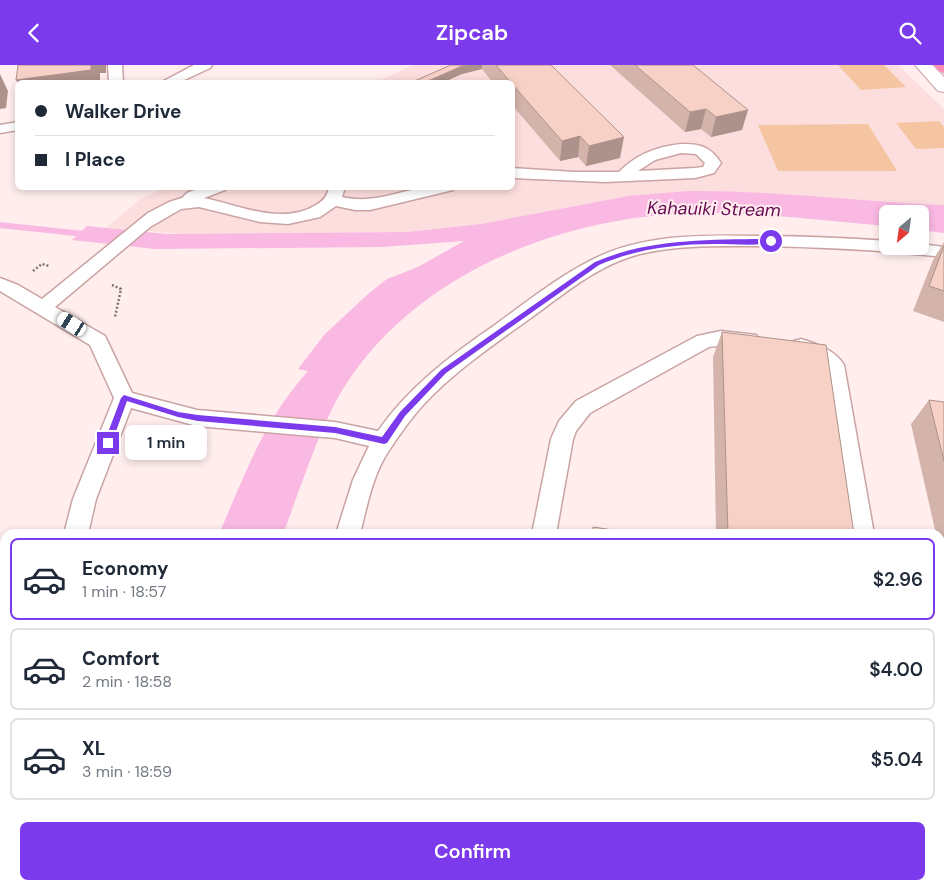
<!DOCTYPE html>
<meta charset="utf-8">
<style>
body{margin:0;font-family:"DM Sans",sans-serif;background:#f6f6f7;color:#1f2937;height:100vh;display:flex;flex-direction:column;font-size:19px;white-space:nowrap}
*{box-sizing:border-box;margin:0}
p{font-size:16px;color:#747a83}
.icon{flex:none;width:28px;height:28px;fill:none;stroke:currentColor;stroke-width:2;stroke-linecap:round;stroke-linejoin:round}
.map{position:relative;flex:1;overflow:hidden}
.side{position:absolute;left:0px;top:464px;width:945px;height:361px;display:flex;flex-direction:column;background:#fff;border-radius:15px 15px 0 0;box-shadow:0 2px 8px #0003}
.side>*{flex:none}
.guide{position:absolute;left:15px;top:15px;width:500px;height:110px;border-radius:8px;box-shadow:0 2px 8px #0003;display:grid;align-content:center;height:110px;padding:0 20px;background:#fff}
.needle{width:32px;rotate:209deg}
.controls{position:absolute;left:879px;top:140px;display:grid;gap:10px}
.controls a{display:grid;place-items:center;width:50px;height:50px;border-radius:8px;background:#fff;box-shadow:0 2px 8px #0003;font-size:25px}
.end{position:absolute;width:22px;height:22px;margin:-11px;border:6px solid #7c3aed;background:#fff;box-shadow:0 0 0 2px #fff}
.from{border-radius:50%}
.bubble{position:absolute;height:35px;border-radius:8px;background:#fff;box-shadow:0 2px 8px #0003;font-size:16px;font-weight:600;line-height:35px;text-align:center}
.car{position:absolute;width:15px;height:30px;margin:-15px -8px;border-radius:6px;box-shadow:0 0 4px 1px #0007;background:linear-gradient(#fff 24%,#345 0 40%,#fff 0 76%,#345 0 86%,#fff 0)}
.guide b{display:flex;align-items:center;gap:18px;height:48px;font-size:19px}
.guide b+b{border-top:1px solid #e0e1e3}
.guide i{width:12px;height:12px;background:#1f2937}
ul{padding:9px 0 0;list-style:none}
li{display:flex;align-items:center;gap:15px;height:82px;margin:0 10px 8px;padding:0 10px;border:2px solid #e0e1e3;border-radius:8px}
li div{flex:1}
li b{display:block;font-size:19px}
li em{font-style:normal;font-weight:600}
li.active{border-color:#7c3aed}
li>.icon{width:45px;height:45px;stroke-width:1.5}
.primary-button{display:flex;gap:10px;margin-top:auto;padding:10px 20px}
.primary-button a{flex:1;height:58px;border-radius:8px;background:#7c3aed;color:#fff;font-size:20px;font-weight:600;line-height:58px;text-align:center}
header{display:flex;justify-content:space-between;align-items:center;height:65px;padding:0 20px;background:#7c3aed;color:#fff;font-size:22px;font-weight:600}
.map>svg:first-child{display:block}
.built{fill:#fddede}
.green{fill:#f5c4a1}
.water{fill:#f9b9e3}
.lines{fill:none;stroke-linecap:round;stroke-linejoin:round}
.stream{fill:#f9b9e3;fill-rule:evenodd}
.service-casing{stroke:#cba3a3;stroke-width:3}
.tertiary-casing{stroke:#cba3a3;stroke-width:2}
.motorway-casing{stroke:#d2cfcf;stroke-width:2}
.path{stroke:#837474;stroke-width:2.5;stroke-dasharray:2 2;stroke-linecap:butt}
.service{fill:#fff;fill-rule:evenodd}
.tertiary{fill:#fff;fill-rule:evenodd}
.motorway{fill:#fc8fb4;fill-rule:evenodd}
.wall{fill:#d4b4aa}
.shaded-wall{fill:#ad928b}
.building{fill:#f7d1c6;stroke:#ad928b}
.route{fill:#7c3aed}
.labels{text-anchor:middle;stroke-width:4;stroke-linejoin:round;paint-order:stroke}
.water-label{font-size:18px;font-style:italic;fill:#670952;stroke:#ffeeed}
</style>
<header><svg class="icon" aria-label="back" viewBox="0 0 24 24"><path d="M15 5l-7 7 7 7"/></svg>Zipcab<svg class="icon" aria-label="search" viewBox="0 0 24 24"><circle cx="10" cy="10" r="6"/><path d="M15 15l6 6"/></svg></header>
<div class="map">
<svg width="944" height="824" viewBox="0 0 944 824">
<rect width="100%" height="100%" fill="#ffeeed"/>
<!-- built -->
<polygon class="built" points="413,0 898,0 944,44 944,140 628,131 481,159 407,167 183,169 106,163 140,134 164,123 512,122 512,18 377,17"/>
<!-- green -->
<g class="green">
<polygon points="838,0 884,0 906,22 861,25"/>
<polygon points="939,56 944,62 944,83 916,84 896,58"/>
<polygon points="868,59 897,106 778,106 758,60"/>
</g>
<!-- water -->
<g class="water">
<path d="M 688,126 C 773,125 859,137 944,140 L 944,168 L 920,165 L 920,149 L 888,149 L 887,161 C 817,155 745,145 675,149 C 544,157 400,218 335,338 C 315,377 299,427 283,469 L 219,469 C 245,409 264,355 308,306 L 298,304 L 324,270 L 368,229 L 387,214 L 418,202 L 464,176 L 383,182 L 154,184 L 72,175 L 87,161 L 167,169 L 407,167 L 481,159 L 628,131 Z"/>
<polygon points="63,820 150,820 149,824 61,824"/>
</g>
<g class="lines">
<!-- stream -->
<polygon class="stream" points="0,157 93,167 97,170 93,173 0,163"/>
<defs>
<g id="service">
<polygon points="108,0 122,0 123,18 109,18"/>
<polygon points="194,0 212,0 210,3 178,18 160,18"/>
<polygon points="18,57 18,65 0,68 0,60"/>
<path d="M 681,79 C 700,79 710,81 721,98 L 714,108 L 695,113 L 605,117 L 512,113 L 512,103 L 574,107 L 619,107 C 637,89 656,82 681,79 ZM 681,88 L 696,89 L 705,98 L 703,102 L 695,103 L 638,106 L 655,95 Z"/>
<path d="M 202,122 L 227,122 L 225,125 L 204,133 C 239,140 282,161 316,140 C 323,136 328,131 329,122 L 345,122 L 342,132 C 373,139 394,127 423,123 C 433,121 444,122 455,122 L 453,125 L 370,145 L 355,145 L 336,141 L 320,152 L 288,159 L 260,157 L 199,142 L 181,144 L 150,162 L 55,242 L 105,271 L 132,328 L 197,345 L 335,357 L 378,366 C 409,322 451,290 495,260 C 529,235 564,207 602,190 C 651,169 707,170 759,171 C 802,171 845,173 888,176 L 888,181 L 920,181 L 920,179 L 944,182 L 944,192 C 881,185 819,182 756,181 C 718,181 677,180 640,189 C 601,199 570,224 539,247 C 499,276 458,303 424,339 C 411,353 400,369 390,384 C 373,408 367,441 360,469 L 336,469 L 353,415 L 369,381 L 335,373 L 197,361 L 131,343 L 96,434 L 88,469 L 64,469 L 73,434 L 114,333 L 90,280 L 0,226 L 0,213 L 18,220 L 42,234 L 148,148 L 169,137 L 182,133 L 187,128 Z"/>
<path d="M 721,266 L 756,270 L 759,275 L 756,280 C 741,284 724,279 709,282 L 590,348 L 576,366 L 573,374 L 556,469 L 532,469 L 551,374 L 559,356 L 576,336 L 697,271 Z"/>
<path d="M 801,274 C 817,279 835,285 844,300 L 874,469 L 850,469 L 824,303 L 814,294 L 794,286 L 791,281 L 794,276 Z"/>
<polygon points="5,809 5,820 32,820 30,824 0,824"/>
<rect x="288" y="820" width="32" height="4"/>
<polygon points="550,820 582,820 583,824 551,824"/>
<polygon points="902,820 934,820 935,824 903,824"/>
</g>
<polygon id="tertiary" points="915,0 932,0 944,12 944,27 938,26"/>
<polygon id="motorway" points="934,0 944,0 944,8 938,6"/>
</defs>
<!-- service casing -->
<use href="#service" class="service-casing"/>
<!-- tertiary casing -->
<use href="#tertiary" class="tertiary-casing"/>
<!-- motorway casing -->
<use href="#motorway" class="motorway-casing"/>
<!-- path -->
<g class="path">
<polyline points="33,206 42,199 49,201"/>
<polyline points="112,220 121,224 115,252"/>
</g>
<!-- service -->
<use href="#service" class="service"/>
<!-- tertiary -->
<use href="#tertiary" class="tertiary"/>
<!-- motorway -->
<use href="#motorway" class="motorway"/>
</g>
<!-- wall -->
<g class="wall">
<polygon points="451,0 551,0 620,93 586,101 578,92 560,96 512,40 512,18 493,18 482,4 462,9"/>
<polygon points="610,0 693,0 742,65 711,72 701,64 685,67"/>
<polygon points="944,177 944,257 913,246 933,195"/>
<polygon points="722,267 854,469 716,469 713,292"/>
<polygon points="929,335 944,337 944,506 940,489 940,469 936,469 911,359"/>
</g>
<!-- shaded-wall -->
<g class="shaded-wall">
<polygon points="91,0 106,0 106,8 100,8 100,18 18,18 16,15"/>
<polygon points="468,0 482,0 482,4 462,9 442,18 428,18 428,16 462,1"/>
<polygon points="0,9 8,26 6,43 0,44"/>
<polygon points="706,44 701,64 685,67 690,47"/>
<polygon points="748,45 742,65 711,72 716,52"/>
<polygon points="580,71 578,92 560,96 562,76"/>
<polygon points="624,72 620,93 586,101 589,81"/>
</g>
<!-- building -->
<g class="building">
<polygon points="18,0 91,0 91,5 16,15"/>
<polygon points="451,0 468,0 462,1 428,16 430,18 410,18"/>
<polygon points="496,0 551,0 624,72 589,81 580,71 562,76 512,19 512,18 511,18"/>
<polygon points="635,0 693,0 748,45 716,52 706,44 690,47"/>
<polygon points="944,181 944,226 929,221"/>
<polygon points="722,267 826,280 854,469 728,469"/>
<polygon points="929,335 944,337 944,396"/>
<polygon points="593,462 640,469 593,469"/>
</g>
<!-- route -->
<path class="route" d="M 771,174 L 773,175 L 773,178 C 755,181 734,179 715,179 C 675,179 636,184 599,200 L 446,308 L 405,351 L 387,378 L 384,379 L 335,368 L 198,356 L 178,352 L 127,336 L 111,380 L 106,380 L 104,378 L 121,333 L 124,330 L 178,347 L 198,350 L 335,362 L 382,372 L 400,347 L 441,305 L 595,197 C 651,173 711,175 771,174 Z"/>
<g class="labels">
<!-- water labels -->
<g class="water-label">
<text transform="translate(714 144) rotate(1)" y="6">Kahauiki Stream</text>
</g>
</g>
</svg>
<div class="controls">
<a><svg class="needle" viewBox="-14 -14 28 28"><path d="M0-13l5 13h-10z" fill="#e53935"/><path d="M0 13l5-13h-10z" fill="#747a83"/></svg></a>
</div>
<i class="end from" style="left:771px;top:176px"></i>
<i class="end" style="left:108px;top:378px"></i>
<div class="bubble" style="left:125px;top:360px;width:82px">1 min</div>
<i class="car" style="left:72px;top:259px;rotate:302deg"></i>
<div class="guide">
<b><i class="from"></i>Walker Drive</b>
<b><i></i>I Place</b>
</div>
<section class="side">
<ul>
<li class="active"><svg class="icon" aria-label="car" viewBox="0 0 24 24"><path d="M5 17H2v-5l4-1 3-4h7l3 4 3 1v5h-3M9 17h6M6 11h13"/><circle cx="7" cy="17" r="2"/><circle cx="17" cy="17" r="2"/></svg><div><b>Economy</b><p>1 min · 18:57</p></div><em>$2.96</em></li>
<li><svg class="icon" aria-label="car" viewBox="0 0 24 24"><path d="M5 17H2v-5l4-1 3-4h7l3 4 3 1v5h-3M9 17h6M6 11h13"/><circle cx="7" cy="17" r="2"/><circle cx="17" cy="17" r="2"/></svg><div><b>Comfort</b><p>2 min · 18:58</p></div><em>$4.00</em></li>
<li><svg class="icon" aria-label="car" viewBox="0 0 24 24"><path d="M5 17H2v-5l4-1 3-4h7l3 4 3 1v5h-3M9 17h6M6 11h13"/><circle cx="7" cy="17" r="2"/><circle cx="17" cy="17" r="2"/></svg><div><b>XL</b><p>3 min · 18:59</p></div><em>$5.04</em></li>
</ul>
<div class="primary-button"><a>Confirm</a></div>
</section>
</div>
